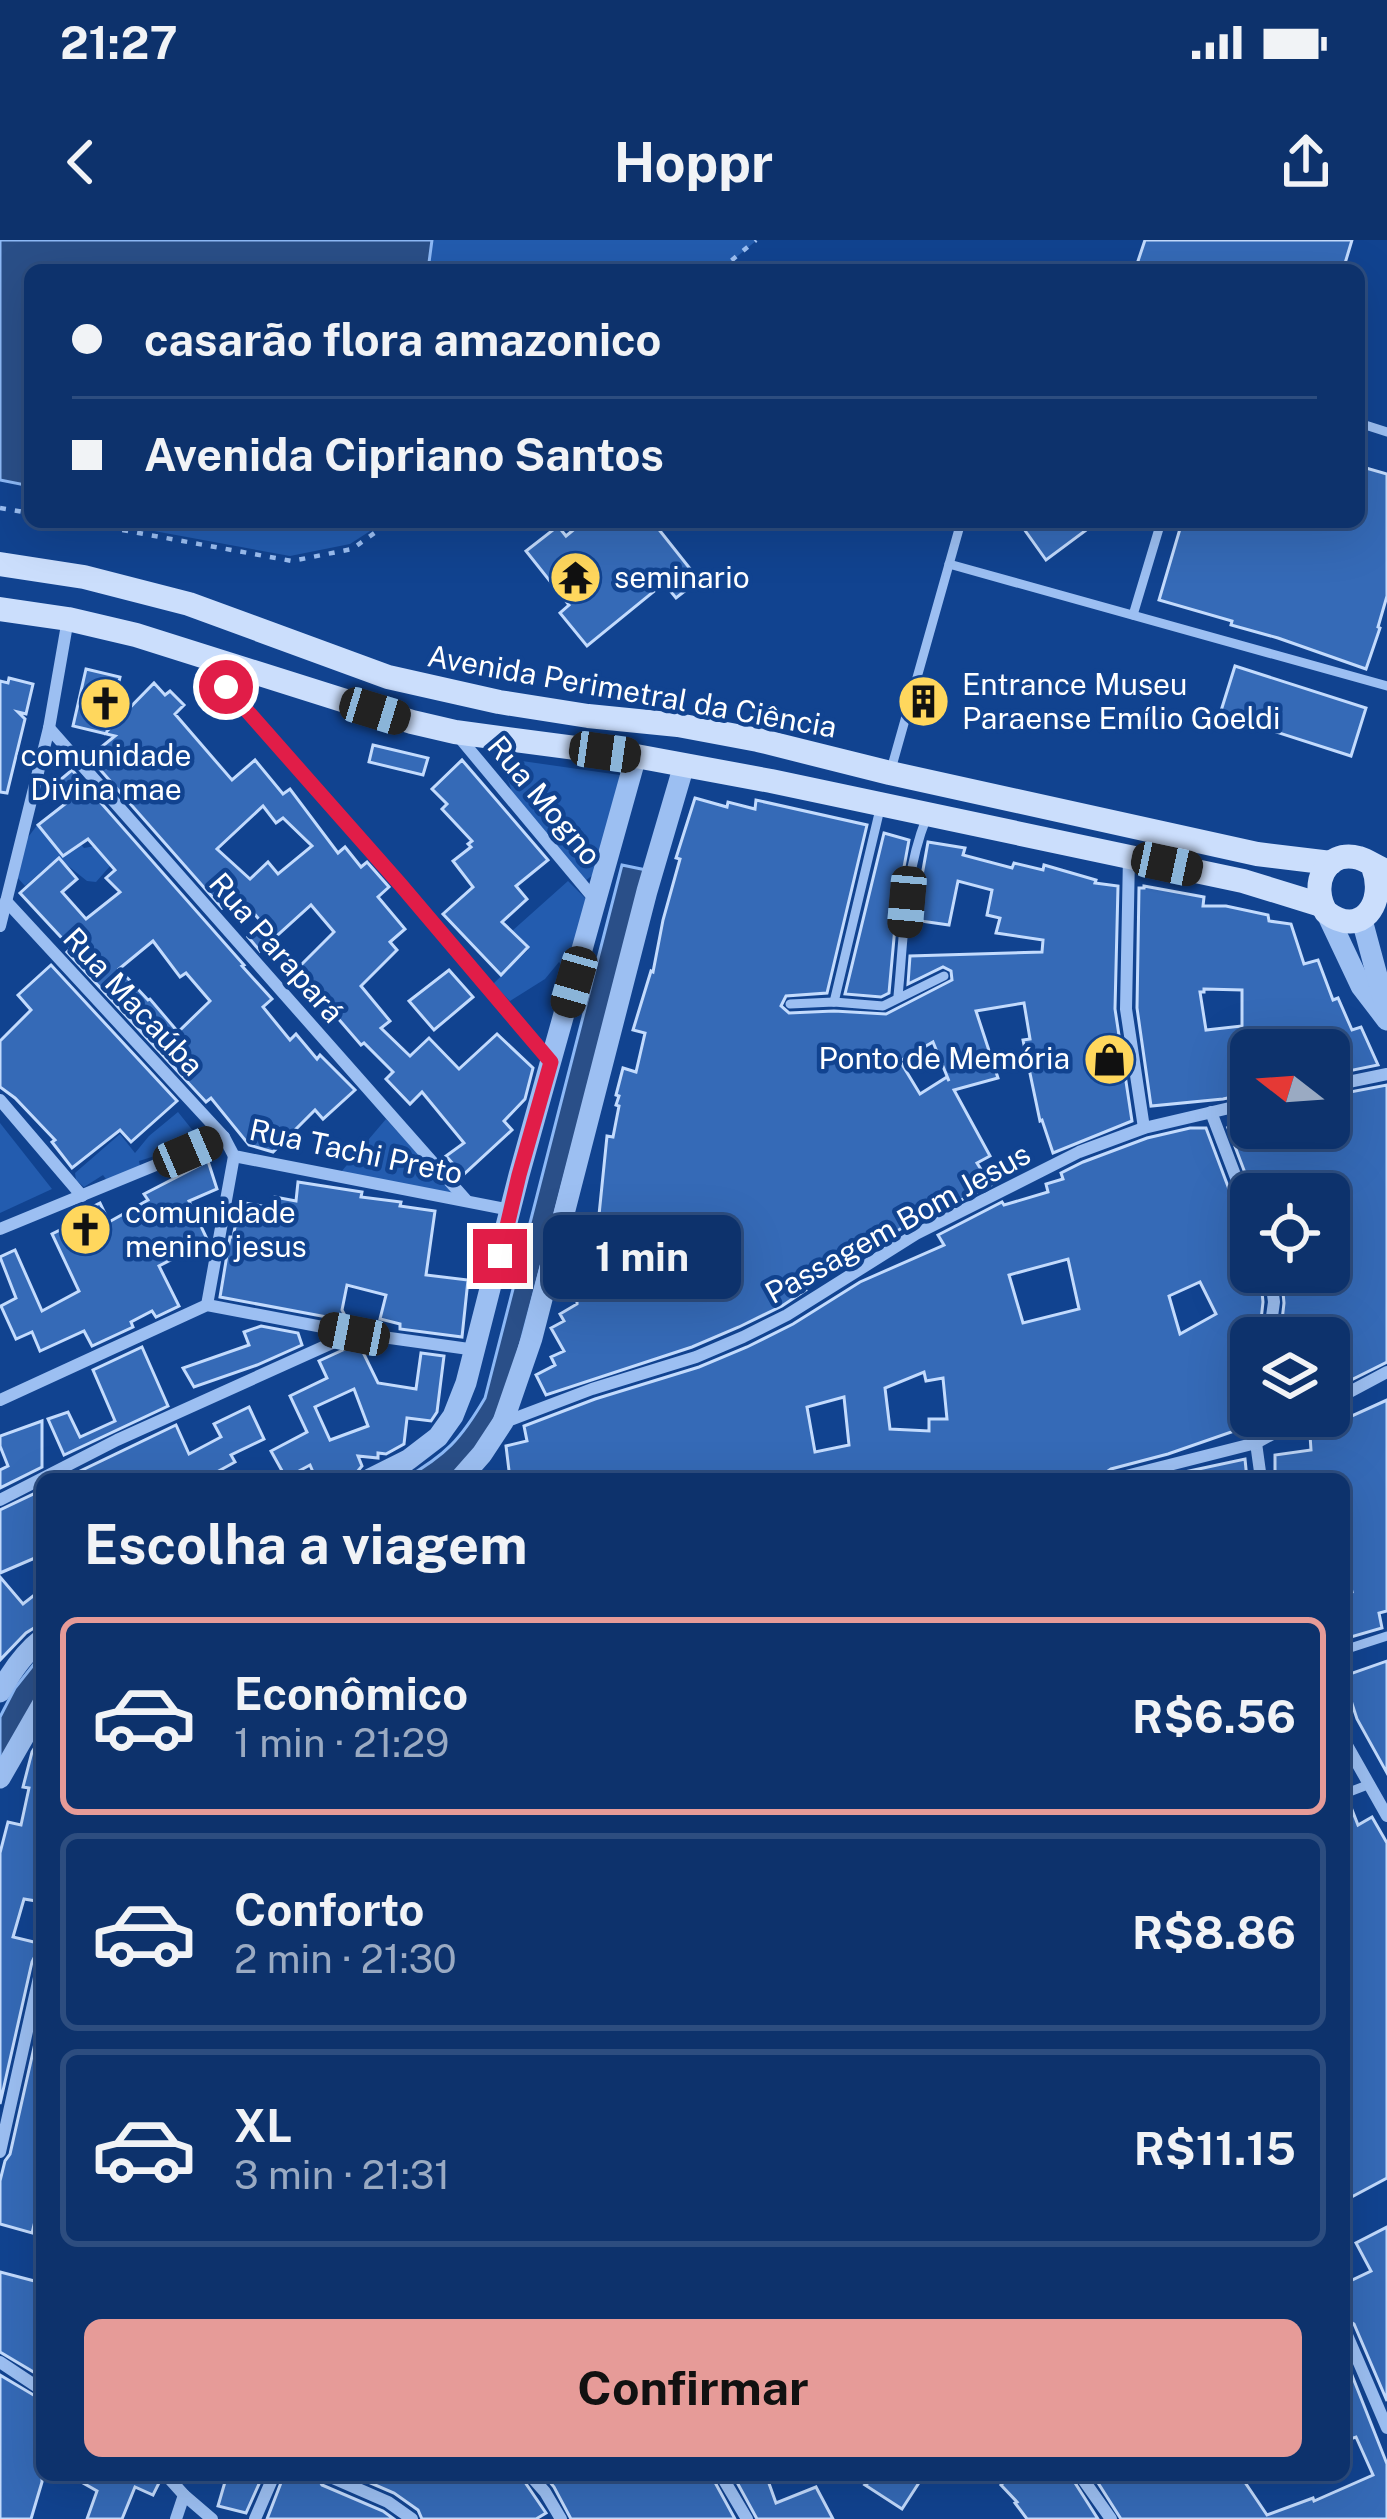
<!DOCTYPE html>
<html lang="pt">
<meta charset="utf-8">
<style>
body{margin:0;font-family:"Public Sans",sans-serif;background:#1b3e74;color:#f1f3f6;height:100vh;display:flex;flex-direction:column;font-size:45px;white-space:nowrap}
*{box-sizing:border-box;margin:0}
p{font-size:39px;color:#9aaac2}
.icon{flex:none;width:66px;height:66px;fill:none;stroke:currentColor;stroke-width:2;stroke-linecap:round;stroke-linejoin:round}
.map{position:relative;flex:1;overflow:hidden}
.sheet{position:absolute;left:36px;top:1233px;width:1314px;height:1008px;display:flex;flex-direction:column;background:#0d326c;border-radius:18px;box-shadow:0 12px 48px #0002,0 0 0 3px #2d4d7f}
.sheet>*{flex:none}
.banner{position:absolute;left:24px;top:24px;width:1341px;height:264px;border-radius:18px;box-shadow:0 12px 48px #0002,0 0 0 3px #2d4d7f;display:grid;align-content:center;height:264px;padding:0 48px;background:#0d326c}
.needle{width:78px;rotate:287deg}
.tools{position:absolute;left:1230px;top:789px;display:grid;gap:24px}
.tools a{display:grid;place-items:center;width:120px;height:120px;border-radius:18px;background:#0d326c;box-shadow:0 12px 48px #0002,0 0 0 3px #2d4d7f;font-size:60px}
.end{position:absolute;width:54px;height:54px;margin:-27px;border:15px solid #e11d48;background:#fff;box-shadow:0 0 0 6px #fff}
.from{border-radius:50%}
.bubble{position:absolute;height:84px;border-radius:18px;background:#0d326c;box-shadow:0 12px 48px #0002,0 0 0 3px #2d4d7f;font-size:39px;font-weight:700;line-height:84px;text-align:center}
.car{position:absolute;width:36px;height:72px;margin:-36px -18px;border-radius:15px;box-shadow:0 0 9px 3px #0007;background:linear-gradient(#222 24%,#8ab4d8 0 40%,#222 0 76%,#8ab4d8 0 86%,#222 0)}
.banner b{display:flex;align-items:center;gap:42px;height:114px;font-size:45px}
.banner b+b{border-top:3px solid #2d4d7f}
.banner i{width:30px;height:30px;background:#f1f3f6}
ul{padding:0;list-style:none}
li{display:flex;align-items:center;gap:36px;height:198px;margin:0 24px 18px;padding:0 24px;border:6px solid #2d4d7f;border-radius:18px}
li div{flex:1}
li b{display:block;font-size:45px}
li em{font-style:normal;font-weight:700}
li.selected{border-color:#e69b98}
li>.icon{width:108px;height:108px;stroke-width:1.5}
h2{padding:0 48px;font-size:54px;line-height:144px}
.cta{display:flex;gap:24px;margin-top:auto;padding:24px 48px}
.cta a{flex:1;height:138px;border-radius:18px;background:#e69b98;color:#111;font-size:48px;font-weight:700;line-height:138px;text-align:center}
.status{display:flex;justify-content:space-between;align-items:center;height:84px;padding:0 60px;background:#0d326c;direction:ltr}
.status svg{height:33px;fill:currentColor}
header{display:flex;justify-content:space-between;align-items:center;height:156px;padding:0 48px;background:#0d326c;font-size:54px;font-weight:700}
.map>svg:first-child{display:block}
.green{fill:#235caf}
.water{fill:#2a4f88;stroke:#8db9f6;stroke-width:3}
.building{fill:#356ab7;stroke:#c3dbfd;stroke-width:3;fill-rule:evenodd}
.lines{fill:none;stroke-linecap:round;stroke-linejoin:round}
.path{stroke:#9cbff2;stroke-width:4.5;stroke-dasharray:6 9;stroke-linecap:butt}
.service{stroke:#9cbff2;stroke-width:9}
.minor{stroke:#9cbff2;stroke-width:12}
.tertiary{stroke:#9cbff2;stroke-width:21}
.secondary{stroke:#cbdefc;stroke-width:24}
.route{stroke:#e11d48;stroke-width:15}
.labels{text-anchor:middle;stroke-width:9;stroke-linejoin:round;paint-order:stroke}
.poi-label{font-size:30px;fill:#fff;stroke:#114390;text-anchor:start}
.street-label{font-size:30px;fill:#fff;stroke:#114390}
</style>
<div class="status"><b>21:27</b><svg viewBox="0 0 49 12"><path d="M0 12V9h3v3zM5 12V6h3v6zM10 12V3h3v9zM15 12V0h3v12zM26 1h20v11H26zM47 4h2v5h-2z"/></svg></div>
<header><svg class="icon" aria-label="back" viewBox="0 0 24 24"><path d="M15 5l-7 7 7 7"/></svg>Hoppr<svg class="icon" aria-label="share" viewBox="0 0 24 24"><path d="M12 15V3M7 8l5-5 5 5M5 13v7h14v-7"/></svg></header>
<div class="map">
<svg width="1387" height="2279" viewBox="0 0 1387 2279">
<rect width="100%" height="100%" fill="#114390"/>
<!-- green -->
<g class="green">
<polygon points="432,0 757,0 721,30 428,30"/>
<polygon points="105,282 200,282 218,286 225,282 384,282 350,304 290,316"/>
<polygon points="515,520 627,536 602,628 585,641 513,555 505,531"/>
<polygon points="38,584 52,602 70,592 84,608 95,606 111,625 96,642 87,641 62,621 55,629 49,625 25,646 17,637 26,600"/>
<polygon points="568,641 592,665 571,734 559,722 545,739 510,761 493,744 528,710 512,691"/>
<polygon points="178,872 194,892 187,906 139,921 140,926 108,942 103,935 84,947 76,940 75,933 120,894 135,913 149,896"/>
<polygon points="386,879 455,954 341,932"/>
<polygon points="0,883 52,949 0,973"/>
</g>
<!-- water -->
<g class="water">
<polygon points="0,0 432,0 428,30 30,30 30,246 0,240"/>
<path d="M 622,625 L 646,630 L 509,1147 C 497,1174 475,1230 443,1239 C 432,1242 416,1239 404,1239 C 446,1215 461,1199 485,1158 Z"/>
<polygon points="42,1414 42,1450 0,1524 0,1477 15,1448"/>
</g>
<!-- building -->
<g class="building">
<polygon points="1145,0 1352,0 1343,30 1135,30"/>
<polygon points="1359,226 1387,234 1387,356 1378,387 1380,388 1366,429 1278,398 1231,385 1232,381 1159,360 1182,282 1359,282"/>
<polygon points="583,282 653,282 699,340 676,358 664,343 587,406 560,373 569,365 526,311 558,286 566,296"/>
<polygon points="1019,282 1097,282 1046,320"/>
<polygon points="1235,426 1366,468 1351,516 1220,474"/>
<path d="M 86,429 L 120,437 L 107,491 L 154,443 L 165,455 L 170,451 L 184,465 L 175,474 L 232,540 L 255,520 L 283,554 L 290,549 L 338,613 L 345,607 L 361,627 L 367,622 L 389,647 L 378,657 L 405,689 L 390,702 L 397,710 L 361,746 L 390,781 L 381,788 L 410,816 L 429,798 L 459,829 L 497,794 L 533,828 L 525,859 L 504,881 L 512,890 L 463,935 L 446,916 L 464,903 L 422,852 L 410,864 L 386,839 L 393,832 L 364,803 L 361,805 L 323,761 L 321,763 L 306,749 L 302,752 L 288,738 L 334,692 L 311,665 L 260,711 L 248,697 L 263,684 L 236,652 L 222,668 L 89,517 L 115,496 L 73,486 ZM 263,566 L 276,583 L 283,578 L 312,606 L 278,634 L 268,622 L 250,639 L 217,609 Z"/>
<polygon points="9,438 33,444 26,474 18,472 25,479 7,553 0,552 0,441 8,443"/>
<polygon points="373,505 428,518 423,535 369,522"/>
<polygon points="462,520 548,620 516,646 527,659 502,682 528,707 501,735 443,674 473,647 453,621 471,607 468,604 472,601 442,569 447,564 432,549"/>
<path d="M 72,530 L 244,725 L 242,726 L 272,759 L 263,767 L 290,800 L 296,794 L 317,819 L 320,815 L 355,850 L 323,879 L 315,870 L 273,912 L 249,905 L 211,858 L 206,862 L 67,712 L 71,708 L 20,653 L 59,618 L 77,639 L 62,652 L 86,679 L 120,652 L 106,638 L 115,630 L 88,599 L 63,616 L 38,585 L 74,557 L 59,541 ZM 153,701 L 180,737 L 186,733 L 210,761 L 178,792 L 150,759 L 148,760 L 119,729 Z"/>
<path d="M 695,558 L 727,567 L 728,562 L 755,569 L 756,560 L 867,585 L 827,753 L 786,756 L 781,766 L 789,773 L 834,771 L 886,774 L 952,740 L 951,731 L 943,727 L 908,744 L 910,716 L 1042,712 L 1043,700 L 996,693 L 1000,678 L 987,675 L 992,650 L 958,641 L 949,685 L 914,680 L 928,602 L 965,608 L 963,615 L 1012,628 L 1014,623 L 1043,630 L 1044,625 L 1096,640 L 1095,643 L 1118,646 L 1115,769 L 1132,881 L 1053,913 L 1042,880 L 1040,881 L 1023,800 L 1030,799 L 1024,763 L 976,771 L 998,838 L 954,850 L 990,916 L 977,923 L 991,945 L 927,977 L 925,974 L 805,1047 L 806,1050 L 782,1066 L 739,1087 L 692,1107 L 546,1155 L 536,1135 L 555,1125 L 551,1117 L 564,1111 L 551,1088 L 564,1081 L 560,1074 L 577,1064 L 577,1029 L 583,1028 L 586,988 L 594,989 L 595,975 L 599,975 L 607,896 L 613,897 L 619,866 L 616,865 L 619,856 L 616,855 L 623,828 L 636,832 L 645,793 L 633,790 L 651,731 L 653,732 L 663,680 L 680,619 L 676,618 ZM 933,802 L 949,841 L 947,837 L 920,854 L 900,821 Z"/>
<polygon points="884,593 909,600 897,665 889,753 881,757 845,754"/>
<path d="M 1144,646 L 1204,657 L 1203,666 L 1226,666 L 1268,675 L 1269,681 L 1291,684 L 1304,724 L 1318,720 L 1333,760 L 1338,758 L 1352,790 L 1361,787 L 1378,825 L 1329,835 L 1329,810 L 1251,810 L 1251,853 L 1223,859 L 1151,866 L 1137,768 L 1139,648 L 1144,648 ZM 1204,749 L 1242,750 L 1242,786 L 1206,790 L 1200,752 L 1204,752 Z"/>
<polygon points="51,725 177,861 131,902 120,890 72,928 52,902 55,900 15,858 0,847 0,801 31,770 18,755"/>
<polygon points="449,730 473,757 434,790 409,761"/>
<polygon points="1387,845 1387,1122 1329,1151 1329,1098 1280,1098 1284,1063 1281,1032 1329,1032 1329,954 1253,954 1228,888 1329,888 1329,856"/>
<path d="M 1190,888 L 1206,888 L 1241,981 L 1251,987 L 1251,1032 L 1260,1032 L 1263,1062 L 1259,1098 L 1251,1098 L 1251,1114 L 1248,1115 L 1251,1131 L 1251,1135 L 1248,1136 L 1249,1148 L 1240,1149 L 1243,1188 L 1168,1214 L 1111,1229 L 1105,1233 L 1079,1233 L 1064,1235 L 1065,1239 L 559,1239 L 559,1235 L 510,1239 L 506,1206 L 527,1201 L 524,1186 L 595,1159 L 699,1127 L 747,1107 L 793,1084 L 860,1042 L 944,1005 L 938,995 L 1002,962 L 1004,965 L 1048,952 L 1046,944 L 1063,939 L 1061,933 L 1083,922 L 1147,898 ZM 1068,1019 L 1079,1069 L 1023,1083 L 1009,1035 ZM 1200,1042 L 1216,1074 L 1180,1094 L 1169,1056 ZM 924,1132 L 926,1141 L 943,1138 L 947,1179 L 929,1179 L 929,1191 L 890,1189 L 885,1148 ZM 844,1157 L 849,1205 L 815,1212 L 807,1167 Z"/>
<polygon points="208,921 217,949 189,961 208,1001 159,1026 179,1066 156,1077 152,1071 131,1082 133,1087 92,1106 84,1091 40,1111 32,1092 16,1099 1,1066 16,1058 0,1017 15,1010 42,1071 79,1051 52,994 70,985 68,979 100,963 109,982 148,960 144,954"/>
<polygon points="298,942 362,952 361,957 401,962 400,966 435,971 426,1035 468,1040 462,1097 400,1089 400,1084 380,1079 386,1055 347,1045 342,1070 348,1081 220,1057 230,997 233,997 240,962 273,968 275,957 296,961"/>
<polygon points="261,1086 298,1093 302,1105 257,1125 194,1147 183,1128 249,1105 244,1092"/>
<path d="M 356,1104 L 359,1104 L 378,1143 L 416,1149 L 421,1113 L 444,1116 L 437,1172 L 431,1181 L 407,1178 L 404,1204 L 386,1214 L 378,1213 L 378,1218 L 358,1216 L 362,1226 L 357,1232 L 338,1239 L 316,1239 L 310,1225 L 286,1238 L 271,1211 L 307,1192 L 290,1156 L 327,1138 L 319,1121 ZM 354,1149 L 368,1186 L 330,1200 L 315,1167 Z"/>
<polygon points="142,1107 168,1166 64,1215 48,1179 68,1172 80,1197 115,1181 93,1130"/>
<polygon points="1387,1160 1387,1371 1379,1373 1382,1388 1344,1399 1344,1354 1352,1352 1344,1317 1344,1239 1275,1239 1275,1215 1311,1210 1310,1195"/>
<polygon points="249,1167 264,1199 231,1215 235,1222 204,1239 74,1239 72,1235 176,1185 189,1214 221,1197 214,1184"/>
<polygon points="42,1181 42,1227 0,1248 0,1230 8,1226 0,1206 0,1196"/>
<polygon points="1245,1219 1247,1239 1181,1239 1180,1233"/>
<polygon points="42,1250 42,1315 0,1333 0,1270"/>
<polygon points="0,1337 23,1364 42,1349 42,1383 26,1393 0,1420"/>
<polygon points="1387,1421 1387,1533 1357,1479 1344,1439 1344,1436"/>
<polygon points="41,1497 42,1662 24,1659 13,1697 42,1704 42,1714 35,1716 32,1722 0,1864 0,1613 8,1582 21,1585 29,1548 23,1547 32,1512"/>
<polygon points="1349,1562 1358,1585 1372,1577 1387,1603 1387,1938 1344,1961 1344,1563"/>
<polygon points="42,1772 42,1969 38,1969 32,1993 0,1984 0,1941 5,1921 10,1914"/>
<polygon points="1387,1987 1387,2161 1354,2084 1344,2078 1344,2044 1371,2031 1356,2003"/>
<polygon points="0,2032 42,2043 42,2137 0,2112"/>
<polygon points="1344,2115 1387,2224 1387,2279 1121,2279 1093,2235 1240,2235 1267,2275 1313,2258 1314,2261 1373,2235 1356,2197 1344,2201"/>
<polygon points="0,2135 42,2160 42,2242 31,2279 0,2279"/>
<polygon points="69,2235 156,2235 159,2243 153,2255 135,2247 122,2279 87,2279 97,2251"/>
<polygon points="227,2235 263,2235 246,2273 218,2266"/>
<polygon points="284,2235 316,2235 322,2245 383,2271 394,2279 267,2279"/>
<polygon points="352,2235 520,2235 546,2273 536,2279 422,2279 418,2270 394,2253"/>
<polygon points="544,2235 711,2235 735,2279 571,2279 554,2247"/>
<polygon points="733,2235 766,2235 776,2263 816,2247 833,2279 757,2279"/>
<polygon points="879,2235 924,2235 902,2269 865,2245"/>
<polygon points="1011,2235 1070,2235 1098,2279 1027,2279 1015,2263 1017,2262 1001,2245"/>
</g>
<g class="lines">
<!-- path -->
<g class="path">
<polyline points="720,30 756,0"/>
<polyline points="0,268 30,273"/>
<polyline points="78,282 292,321 352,309 390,282"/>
</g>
<!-- service -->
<g class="service">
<polyline points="1359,183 1387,192"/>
<polyline points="949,324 1387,446"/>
<polyline points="1133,375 1161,282"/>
<polyline points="890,533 961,282"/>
<path d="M 898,756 C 904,698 904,634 926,579"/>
<polyline points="834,762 880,569"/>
<polyline points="790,764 834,762 883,766 944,736"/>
<polyline points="1344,1410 1387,1396"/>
<polyline points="1344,1554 1370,1544"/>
</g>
<!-- minor -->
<g class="minor">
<polyline points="202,420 400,644 550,821"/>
<polyline points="49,488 466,960"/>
<polyline points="459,497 596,661"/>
<polyline points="1129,616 1126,769 1144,888"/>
<polyline points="6,661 224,897 234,916 511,970"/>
<polyline points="0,686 49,488 68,379"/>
<polyline points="1329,846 1387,834"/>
<polyline points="0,860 82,956"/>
<polyline points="1211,872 1251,977"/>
<polyline points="0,989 224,897"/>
<polyline points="207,1065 234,916"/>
<polyline points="1269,1098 1274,1062 1270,1032"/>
<polyline points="0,1160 207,1065 354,1093 476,1110"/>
<polyline points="1329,1163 1387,1132"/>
<polyline points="1258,1176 1256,1203 1261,1239"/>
<polyline points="505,1182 592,1149 696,1117 743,1097 787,1075 916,994 1079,912 1144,888 1251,863"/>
<polyline points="1114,1239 1256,1203 1305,1176"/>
<polyline points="0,1260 117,1200 352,1094"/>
<polyline points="1344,1500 1387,1576"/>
<polyline points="0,1912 42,1724"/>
<polyline points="1344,2088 1387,2188"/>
<polyline points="0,2122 42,2150"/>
<polyline points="166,2235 184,2255 212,2279"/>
<polyline points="326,2235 388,2262 412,2279"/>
<polyline points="530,2235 545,2252 561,2279"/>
<polyline points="721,2235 747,2279"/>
<polyline points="1080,2235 1111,2279"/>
<polyline points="176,2279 184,2255"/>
<polyline points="255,2279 274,2235"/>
</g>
<!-- tertiary -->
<g class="tertiary">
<polyline points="1326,672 1361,746 1387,780"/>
<polyline points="1362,680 1387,773"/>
<polyline points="370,1239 408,1220 438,1197 453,1176 466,1143 519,935 636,516"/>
<polyline points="460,1239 482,1214 503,1182 532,1098 647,651 684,525"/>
<path d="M 0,1452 C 11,1432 24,1413 42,1399"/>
<polyline points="0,1538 42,1465"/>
</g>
<!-- secondary -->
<g class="secondary">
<polyline points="0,324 84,337 189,364 388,437 499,462 588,476 678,485 758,500 890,533 1257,614 1331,623"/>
<polyline points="0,369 68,379 136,395 412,482 455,492 636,516 771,541 1243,641 1321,665"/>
<path d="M 1373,627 C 1387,663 1361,699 1326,672 C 1310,646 1324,609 1359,618 C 1369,621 1377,628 1387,631"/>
</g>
</g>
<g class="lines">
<!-- route -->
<polyline class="route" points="226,447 400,644 551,822 519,935 500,1016"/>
</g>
<!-- icons -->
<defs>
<symbol id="temple-disc" viewBox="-11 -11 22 22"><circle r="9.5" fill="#ffd75d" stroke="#114390"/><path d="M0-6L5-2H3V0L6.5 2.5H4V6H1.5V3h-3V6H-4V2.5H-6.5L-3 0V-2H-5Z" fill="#111"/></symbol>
<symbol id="building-disc" viewBox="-11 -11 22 22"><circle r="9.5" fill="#ffd75d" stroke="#114390"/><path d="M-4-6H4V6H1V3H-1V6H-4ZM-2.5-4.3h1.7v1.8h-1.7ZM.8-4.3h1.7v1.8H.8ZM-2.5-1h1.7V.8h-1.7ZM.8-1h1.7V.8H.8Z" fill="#111"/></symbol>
<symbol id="church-disc" viewBox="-11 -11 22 22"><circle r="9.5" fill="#ffd75d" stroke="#114390"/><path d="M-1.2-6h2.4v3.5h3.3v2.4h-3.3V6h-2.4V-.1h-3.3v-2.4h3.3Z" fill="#111"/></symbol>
<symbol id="shop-disc" viewBox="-11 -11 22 22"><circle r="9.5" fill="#ffd75d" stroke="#114390"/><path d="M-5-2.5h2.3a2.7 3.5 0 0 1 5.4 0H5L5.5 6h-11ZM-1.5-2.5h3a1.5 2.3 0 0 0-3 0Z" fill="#111"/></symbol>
</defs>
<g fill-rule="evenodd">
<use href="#temple-disc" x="546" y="308" width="59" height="59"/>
<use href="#building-disc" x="894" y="432" width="59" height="59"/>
<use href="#church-disc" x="76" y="434" width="59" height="59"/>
<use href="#shop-disc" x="1080" y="790" width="59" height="59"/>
<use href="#church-disc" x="56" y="960" width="59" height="59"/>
</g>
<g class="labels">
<!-- poi labels -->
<g class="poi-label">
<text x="614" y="348">seminario</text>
<text x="962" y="455">Entrance Museu<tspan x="962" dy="34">Paraense Emílio Goeldi</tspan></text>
<text x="106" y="526" text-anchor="middle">comunidade<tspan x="106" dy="34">Divina mae</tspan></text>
<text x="1070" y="829" text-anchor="end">Ponto de Memória</text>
<text x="125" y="983">comunidade<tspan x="125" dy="34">menino jesus</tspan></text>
</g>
<!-- street labels -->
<g class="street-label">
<text transform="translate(632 452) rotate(10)" y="10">Avenida Perimetral da Ciência</text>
<text transform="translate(544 561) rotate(50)" y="10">Rua Mogno</text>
<text transform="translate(276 708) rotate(49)" y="10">Rua Parapará</text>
<text transform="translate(133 762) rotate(47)" y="10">Rua Macaúba</text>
<text transform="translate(356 912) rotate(12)" y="10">Rua Tachi Preto</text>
<text transform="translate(898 984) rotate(-29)" y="10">Passagem Bom Jesus</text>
</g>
</g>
</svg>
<div class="tools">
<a><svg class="needle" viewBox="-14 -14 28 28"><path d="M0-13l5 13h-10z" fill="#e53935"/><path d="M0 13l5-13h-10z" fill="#9aaac2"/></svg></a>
<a><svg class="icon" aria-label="locate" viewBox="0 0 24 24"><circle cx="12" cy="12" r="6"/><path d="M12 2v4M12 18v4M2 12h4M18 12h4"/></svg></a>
<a><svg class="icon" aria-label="layers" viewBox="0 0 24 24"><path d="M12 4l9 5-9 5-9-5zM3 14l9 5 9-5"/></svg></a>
</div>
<i class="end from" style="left:226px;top:447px"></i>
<i class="end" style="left:500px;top:1016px"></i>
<div class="bubble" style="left:543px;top:975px;width:198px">1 min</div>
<i class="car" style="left:375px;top:471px;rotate:107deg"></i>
<i class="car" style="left:605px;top:512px;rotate:98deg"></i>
<i class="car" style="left:1167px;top:624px;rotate:102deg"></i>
<i class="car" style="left:907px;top:662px;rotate:185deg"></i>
<i class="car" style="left:574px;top:742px;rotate:196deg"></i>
<i class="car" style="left:188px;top:912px;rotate:67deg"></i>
<i class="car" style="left:354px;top:1094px;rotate:281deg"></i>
<div class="banner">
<b><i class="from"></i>casarão flora amazonico</b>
<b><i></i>Avenida Cipriano Santos</b>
</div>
<section class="sheet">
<h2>Escolha a viagem</h2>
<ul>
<li class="selected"><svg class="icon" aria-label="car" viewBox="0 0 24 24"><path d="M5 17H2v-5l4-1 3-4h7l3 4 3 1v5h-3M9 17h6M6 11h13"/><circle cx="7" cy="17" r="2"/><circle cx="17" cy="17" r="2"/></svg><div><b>Econômico</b><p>1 min · 21:29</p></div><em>R$6.56</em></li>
<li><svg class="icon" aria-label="car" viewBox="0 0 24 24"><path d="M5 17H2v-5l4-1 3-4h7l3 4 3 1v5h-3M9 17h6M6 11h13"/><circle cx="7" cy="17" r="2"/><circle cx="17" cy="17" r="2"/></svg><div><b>Conforto</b><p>2 min · 21:30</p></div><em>R$8.86</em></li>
<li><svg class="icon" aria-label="car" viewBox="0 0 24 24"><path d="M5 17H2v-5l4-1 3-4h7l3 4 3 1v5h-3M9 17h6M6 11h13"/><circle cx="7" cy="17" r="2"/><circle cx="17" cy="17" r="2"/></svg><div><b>XL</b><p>3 min · 21:31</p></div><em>R$11.15</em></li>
</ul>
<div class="cta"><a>Confirmar</a></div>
</section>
</div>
